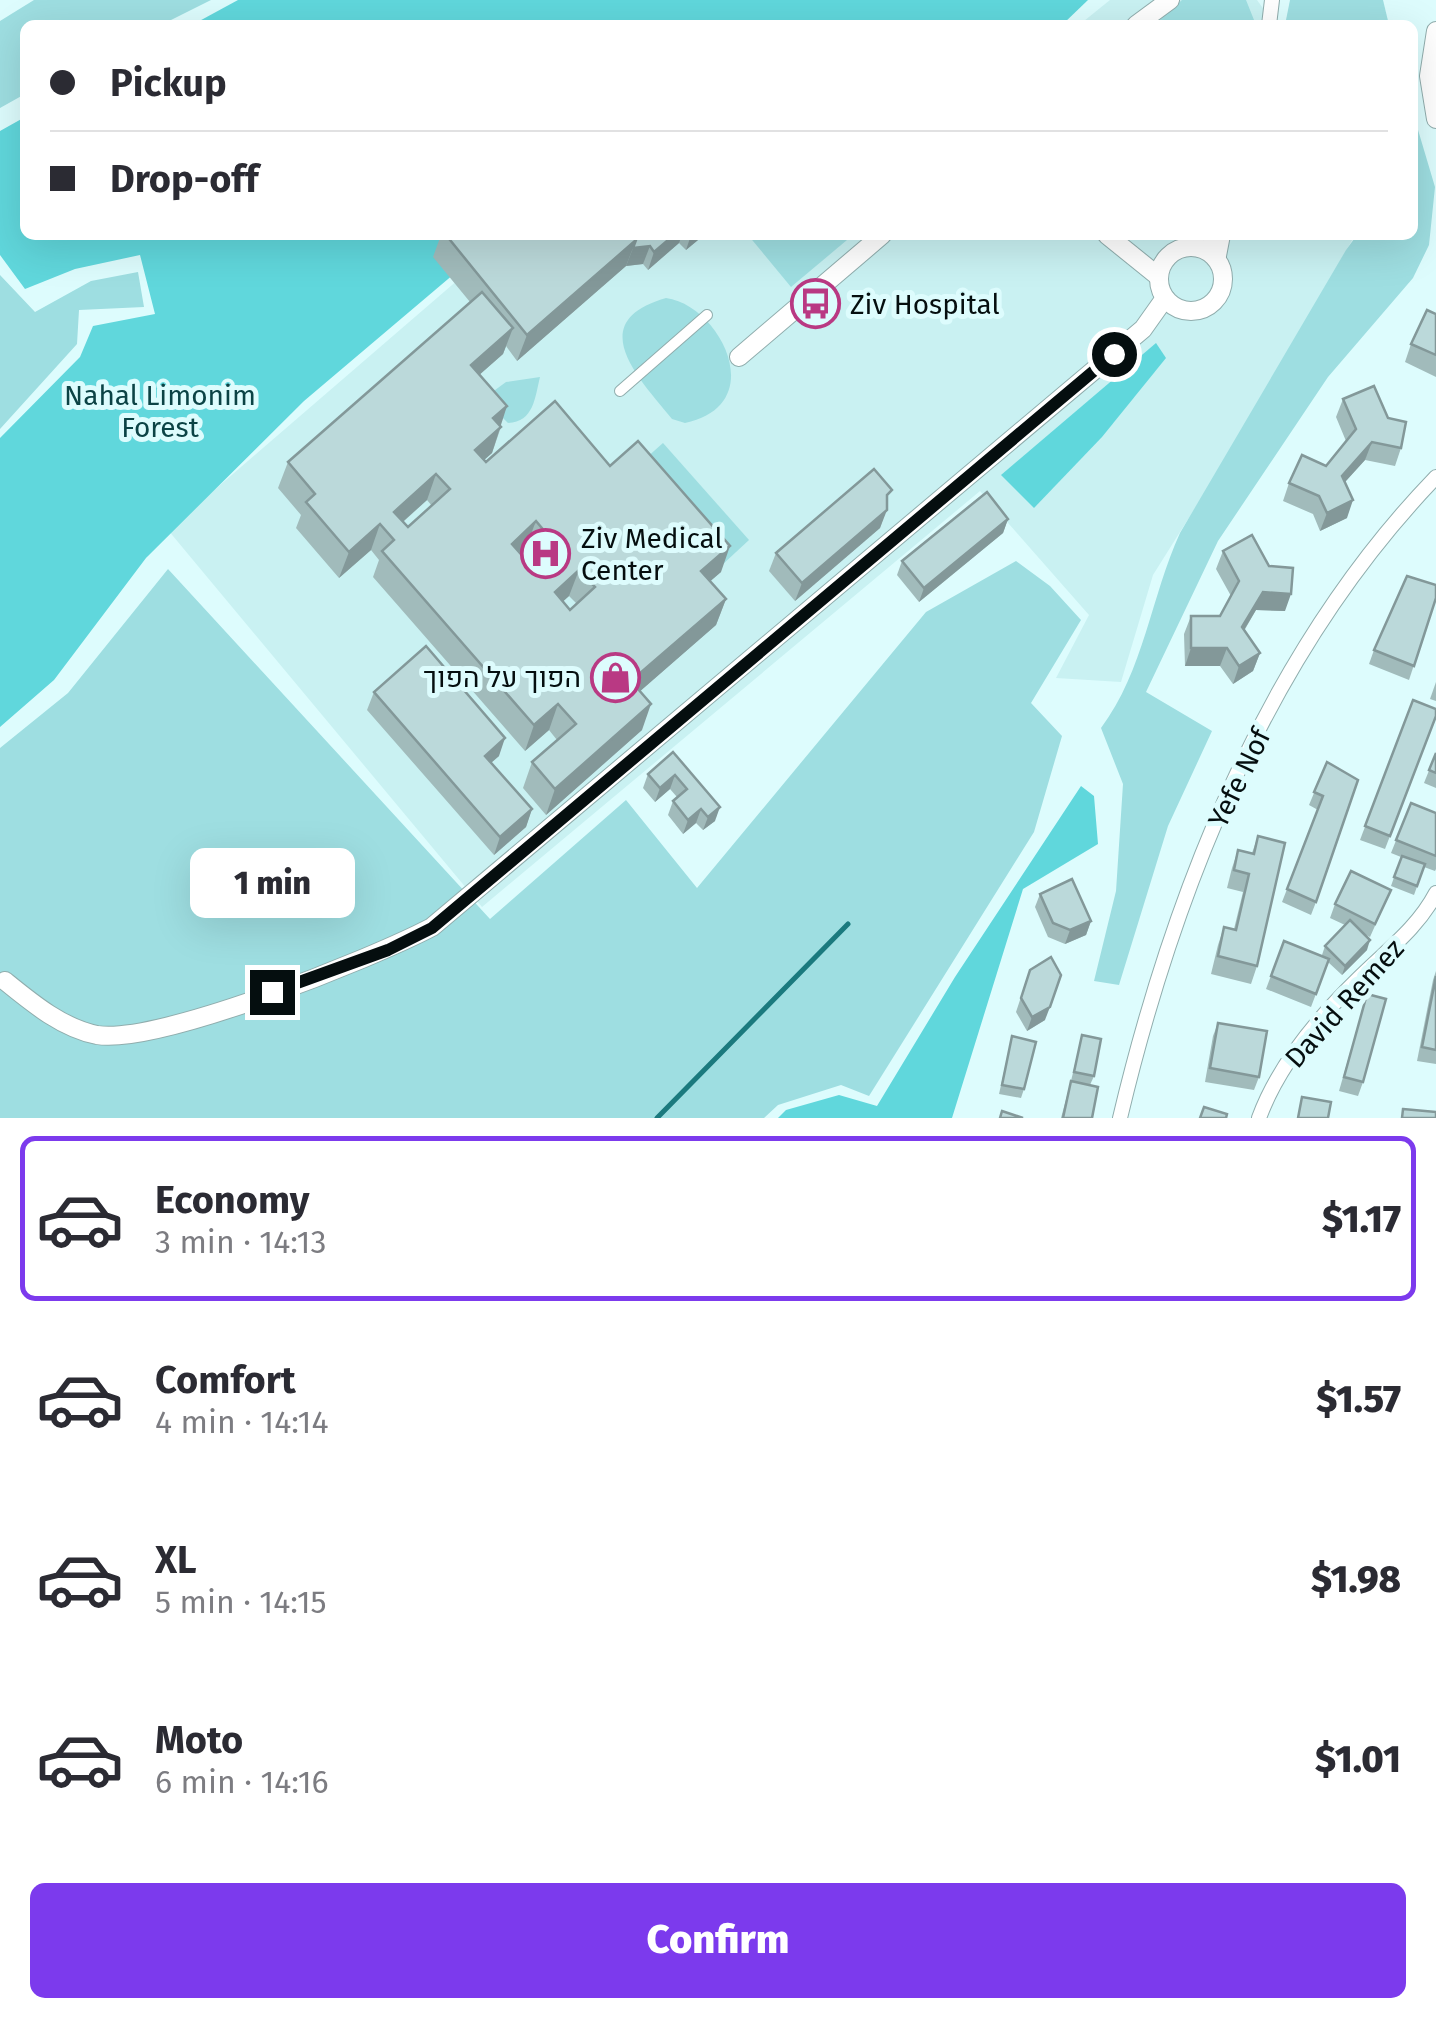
<!DOCTYPE html>
<meta charset="utf-8">
<style>
body{margin:0;font-family:"Fira Sans",Heebo,sans-serif;background:#f2f2f3;color:#2b2b33;height:100vh;display:flex;flex-direction:column;font-size:38px;white-space:nowrap}
*{box-sizing:border-box;margin:0}
p{font-size:32px;color:#7c7c81}
.icon{flex:none;width:55px;height:55px;fill:none;stroke:currentColor;stroke-width:2;stroke-linecap:round;stroke-linejoin:round}
.map{position:relative;height:1118px;overflow:hidden}
.sheet{display:flex;flex-direction:column;background:#fff;flex:1}
.sheet>*{flex:none}
.hud{position:absolute;left:20px;top:20px;width:1398px;height:220px;border-radius:15px;box-shadow:0 10px 40px #0002;display:grid;align-content:center;height:220px;padding:0 30px;background:#fff}
.end{position:absolute;width:45px;height:45px;margin:-22px;border:12px solid #050e0f;background:#fff;box-shadow:0 0 0 5px #fff}
.from{border-radius:50%}
.bubble{position:absolute;height:70px;border-radius:15px;background:#fff;box-shadow:0 10px 40px #0002;font-size:32px;font-weight:800;line-height:70px;text-align:center}
.hud b{display:flex;align-items:center;gap:35px;height:95px;font-size:38px}
.hud b+b{border-top:2px solid #e1e1e2}
.hud i{width:25px;height:25px;background:#2b2b33}
ul{padding:18px 0 0;list-style:none}
li{display:flex;align-items:center;gap:30px;height:165px;margin:0 20px 15px;padding:0 10px;border:5px solid transparent;border-radius:15px}
li div{flex:1}
li b{display:block;font-size:38px}
li em{font-style:normal;font-weight:800}
li.current{border-color:#7c3aed}
li>.icon{width:90px;height:90px;stroke-width:1.5}
.primary-button{display:flex;gap:20px;margin-top:auto;padding:20px 30px}
.primary-button a{flex:1;height:115px;border-radius:15px;background:#7c3aed;color:#fff;font-size:40px;font-weight:800;line-height:115px;text-align:center}
.map>svg:first-child{display:block}
.built{fill:#c9f1f2}
.green{fill:#9edee1}
.forest{fill:#60d7dc}
.lines{fill:none;stroke-linecap:round;stroke-linejoin:round}
.stream{stroke:#1b7a7e;stroke-width:5}
.pedestrian-casing{stroke:#90adad;stroke-width:12}
.minor-casing{stroke:#90adad;stroke-width:16}
.tertiary-casing{stroke:#90adad;stroke-width:20}
.pedestrian{stroke:#fff;stroke-width:10}
.minor{stroke:#fff;stroke-width:14}
.tertiary{stroke:#fff;stroke-width:18}
.wall{fill:#a1bbbb;fill-rule:evenodd}
.shaded-wall{fill:#839899}
.building{fill:#bbd9da;stroke:#839899;stroke-width:2.5;fill-rule:evenodd}
.route{stroke:#050e0f;stroke-width:12}
.labels{text-anchor:middle;stroke-width:10;stroke-linejoin:round;paint-order:stroke}
.poi-label{font-size:28px;fill:#050e0f;stroke:#ddfcfd;text-anchor:start}
.park-label{font-size:28px;fill:#0b4345;stroke:#ddfcfd}
.street-label{font-size:28px;fill:#050e0f;stroke:#ddfcfd}
</style>
<div class="map">
<svg width="1436" height="1118" viewBox="0 0 1436 1118">
<rect width="100%" height="100%" fill="#ddfcfd"/>
<!-- built -->
<g class="built">
<polygon points="1110,0 1257,0 1275,25 1079,25"/>
<polygon points="510,235 1355,235 1234,446 1153,575 1121,682 1056,678 1089,615 980,491 482,907 168,530"/>
</g>
<!-- green -->
<g class="green">
<polygon points="34,0 211,0 161,25 25,25 25,94 0,108 0,21"/>
<polygon points="1182,0 1246,0 1256,25 1154,25"/>
<polygon points="1290,0 1383,0 1389,25 1285,25"/>
<path d="M 1413,113 L 1435,187 L 1429,245 L 1413,278 L 1328,377 L 1218,541 L 1146,692 L 1212,731 L 1168,826 L 1119,985 L 1094,981 L 1116,891 L 1123,784 L 1101,728 C 1144,671 1151,596 1180,533 L 1346,250 L 1357,235 L 1412,235 Z"/>
<polygon points="748,235 843,235 847,240 791,287"/>
<polygon points="138,272 144,307 79,310 77,344 0,429 0,275 35,312 91,281"/>
<path d="M 666,298 C 720,305 771,405 685,423 L 672,419 C 640,379 582,322 666,298 Z"/>
<path d="M 540,377 C 535,397 534,422 508,423 L 499,414 L 491,393 L 506,382 Z"/>
<polygon points="663,443 749,540 722,565 636,467"/>
<polygon points="1016,561 1050,586 1081,620 1031,703 1062,736 1034,832 869,1096 841,1085 778,1105 764,1118 0,1118 0,748 68,693 168,569 490,919 626,800 697,888 926,612"/>
</g>
<!-- forest -->
<g class="forest">
<polygon points="238,0 1088,0 1062,25 192,25"/>
<polygon points="25,117 25,235 500,235 304,401 146,558 54,680 0,727 0,438 80,357 93,326 155,314 140,255 75,269 25,289 0,255 0,131"/>
<polygon points="1156,343 1166,358 1102,437 1034,508 1001,475"/>
<polygon points="1081,786 1094,796 1098,844 1023,889 952,1118 778,1118 786,1110 839,1095 877,1106 955,977"/>
</g>
<g class="lines">
<!-- stream -->
<polyline class="stream" points="657,1118 848,924"/>
<defs>
<polyline id="pedestrian" points="620,391 707,315"/>
<g id="minor">
<polyline points="1269,25 1272,0"/>
<polyline points="1204,250 1219,235"/>
<polyline points="1218,261 1223,235"/>
<path d="M 1120,1118 C 1175,887 1269,650 1436,477"/>
<path d="M 1259,1118 C 1278,1066 1318,1018 1358,979 C 1386,951 1417,929 1436,893"/>
</g>
<g id="tertiary">
<polyline points="1136,25 1170,0"/>
<polyline points="1436,31 1429,76 1436,119"/>
<polyline points="1107,235 1159,277"/>
<circle cx="1191" cy="279" r="32"/>
<polyline points="739,357 882,235"/>
<path d="M 5,981 C 32,1003 62,1028 97,1035 C 158,1045 373,958 432,927 L 1143,329 L 1165,298"/>
</g>
</defs>
<!-- pedestrian casing -->
<use href="#pedestrian" class="pedestrian-casing"/>
<!-- minor casing -->
<use href="#minor" class="minor-casing"/>
<!-- tertiary casing -->
<use href="#tertiary" class="tertiary-casing"/>
<!-- pedestrian -->
<use href="#pedestrian" class="pedestrian"/>
<!-- minor -->
<use href="#minor" class="minor"/>
<!-- tertiary -->
<use href="#tertiary" class="tertiary"/>
</g>
<!-- wall -->
<g class="wall">
<path d="M 441,235 L 704,235 L 686,250 L 679,243 L 648,270 L 643,264 L 626,266 L 517,361 L 506,346 L 503,354 L 479,375 L 501,427 L 492,453 L 484,460 L 486,462 L 610,466 L 721,572 L 710,581 L 726,599 L 716,625 L 640,691 L 642,730 L 546,815 L 523,788 L 532,762 L 557,740 L 549,730 L 525,751 L 373,577 L 379,560 L 371,550 L 339,578 L 296,528 L 301,515 L 278,488 L 288,462 L 470,302 L 433,257 ZM 427,500 L 432,506 L 408,527 L 403,522 ZM 526,547 L 533,555 L 527,561 L 520,553 ZM 569,596 L 577,604 L 570,610 L 563,601 Z"/>
<polygon points="1436,314 1436,377 1405,362 1411,344"/>
<polygon points="1343,399 1401,448 1395,466 1365,460 1345,482 1347,518 1320,531 1313,514 1283,501 1289,483 1326,466 1346,441 1336,417"/>
<polygon points="887,506 880,528 795,601 769,571 776,553"/>
<polygon points="1008,519 1003,533 919,602 897,575 902,561"/>
<polygon points="1223,551 1285,611 1256,610 1244,631 1260,653 1253,671 1233,684 1220,666 1185,666 1184,634 1191,616 1220,616 1231,596 1216,569"/>
<polygon points="1436,598 1409,680 1369,664 1374,650"/>
<polygon points="1436,682 1436,701 1430,699"/>
<polygon points="374,692 499,756 491,763 532,809 526,827 494,855 367,710"/>
<polygon points="1413,700 1436,717 1385,849 1360,840"/>
<polygon points="673,752 715,821 703,830 696,823 683,834 668,815 673,801 677,797 670,789 655,802 643,788 648,774"/>
<polygon points="1436,753 1436,788 1424,783"/>
<polygon points="1327,762 1316,902 1311,915 1282,902 1318,810 1309,805"/>
<polygon points="1411,803 1436,813 1436,869 1435,871 1424,867 1414,895 1391,886 1401,857 1391,853"/>
<polygon points="1258,836 1257,966 1251,984 1211,974 1218,945 1224,927 1234,929 1243,892 1227,888 1232,868 1238,850 1252,853"/>
<polygon points="1391,890 1370,937 1364,934 1367,950 1342,975 1328,962 1311,1007 1266,989 1284,941 1324,957 1322,955 1325,946 1345,925 1330,918 1335,904"/>
<polygon points="1040,894 1091,921 1086,935 1065,944 1048,937 1035,907"/>
<polygon points="1030,970 1045,1020 1027,1031 1016,1012"/>
<polygon points="1436,971 1436,1064 1417,1061 1433,980"/>
<polygon points="1367,994 1363,1082 1358,1096 1339,1091"/>
<polygon points="1218,1023 1259,1077 1254,1090 1205,1082 1213,1036"/>
<polygon points="1082,1035 1094,1076 1090,1085 1071,1081"/>
<polygon points="1012,1036 1024,1089 1021,1098 999,1094"/>
<polygon points="1071,1081 1092,1118 1061,1118"/>
</g>
<!-- shaded-wall -->
<g class="shaded-wall">
<polygon points="674,235 682,235 679,243 648,270 654,252"/>
<polygon points="691,235 704,235 686,250"/>
<polygon points="636,240 626,266 517,361 527,335"/>
<polygon points="650,246 643,264 626,266 633,248"/>
<polygon points="513,328 503,354 461,391 471,365"/>
<polygon points="507,406 492,453 466,476 475,450 493,418"/>
<polygon points="1372,442 1365,460 1335,493 1342,476"/>
<polygon points="436,474 427,500 389,534 394,512"/>
<polygon points="1353,500 1347,518 1320,531 1327,513"/>
<polygon points="887,510 880,528 795,601 802,583"/>
<polygon points="1008,519 1003,533 919,602 924,588"/>
<polygon points="536,521 526,547 502,570 512,544"/>
<polygon points="380,524 371,550 339,578 349,552"/>
<polygon points="730,546 721,572 692,597 701,571"/>
<polygon points="579,570 569,596 545,618 555,592"/>
<polygon points="1263,592 1291,594 1285,611 1256,610 1235,645 1242,627"/>
<polygon points="726,599 716,625 622,707 631,681"/>
<polygon points="1191,648 1227,648 1220,666 1185,666"/>
<polygon points="1260,653 1253,671 1233,684 1239,666"/>
<polygon points="558,704 549,730 525,751 534,725"/>
<polygon points="651,704 642,730 546,815 555,789"/>
<polygon points="505,738 499,756 479,773 485,756"/>
<polygon points="675,775 670,789 655,802 660,788"/>
<polygon points="720,807 715,821 703,830 708,817"/>
<polygon points="532,809 526,827 494,855 500,837"/>
<polygon points="701,809 696,823 683,834 688,820"/>
<polygon points="1091,921 1086,935 1065,944 1070,930"/>
<polygon points="1370,940 1367,950 1342,975 1345,966"/>
<polygon points="1050,1007 1045,1020 1027,1031 1032,1017"/>
</g>
<!-- building -->
<g class="building">
<polygon points="446,235 632,235 636,240 527,335"/>
<polygon points="632,235 674,235 654,252 650,246 633,248 636,240"/>
<path d="M 482,292 L 513,328 L 471,365 L 507,406 L 493,418 L 501,427 L 475,450 L 486,462 L 555,401 L 610,466 L 638,441 L 730,546 L 701,571 L 726,599 L 631,681 L 651,704 L 555,789 L 532,762 L 576,724 L 558,704 L 534,725 L 382,551 L 394,540 L 380,524 L 349,552 L 306,502 L 315,494 L 288,462 ZM 436,474 L 450,489 L 408,527 L 394,512 ZM 536,521 L 551,539 L 527,561 L 512,544 ZM 579,570 L 595,587 L 570,610 L 555,592 Z"/>
<polygon points="1427,310 1436,314 1436,355 1411,344"/>
<polygon points="1374,386 1388,418 1406,422 1401,448 1372,442 1342,476 1353,500 1327,513 1319,496 1289,483 1302,455 1326,466 1356,429 1343,399"/>
<polygon points="874,469 892,490 887,495 887,510 802,583 776,553"/>
<polygon points="987,492 1008,519 924,588 902,561"/>
<polygon points="1252,535 1269,566 1293,568 1291,594 1263,592 1242,627 1260,653 1239,666 1227,648 1191,648 1191,616 1220,616 1239,581 1223,551"/>
<polygon points="1407,576 1436,585 1436,598 1414,666 1374,650"/>
<polygon points="426,646 505,738 485,756 532,809 500,837 374,692"/>
<polygon points="1413,700 1436,709 1436,716 1390,836 1365,826"/>
<polygon points="673,752 720,807 708,817 701,809 688,820 673,801 687,789 675,775 660,788 648,774"/>
<polygon points="1436,753 1436,773 1429,770"/>
<polygon points="1327,762 1358,780 1316,902 1287,889 1323,796 1314,792"/>
<polygon points="1411,803 1436,813 1436,856 1396,840"/>
<polygon points="1258,836 1285,843 1257,966 1218,956 1224,927 1236,930 1249,874 1234,870 1238,850 1254,854"/>
<polygon points="1402,856 1425,864 1417,886 1394,877"/>
<polygon points="1351,871 1391,890 1375,924 1335,904"/>
<polygon points="1072,879 1091,921 1070,930 1053,923 1040,894"/>
<polygon points="1350,920 1370,940 1345,966 1325,946"/>
<polygon points="1284,941 1329,959 1316,994 1271,976"/>
<polygon points="1051,957 1061,975 1050,1007 1032,1017 1021,998 1030,970"/>
<polygon points="1436,976 1436,1050 1422,1047"/>
<polygon points="1367,994 1386,999 1363,1082 1344,1077"/>
<polygon points="1218,1023 1267,1031 1259,1077 1210,1068"/>
<polygon points="1082,1035 1101,1039 1094,1076 1074,1072"/>
<polygon points="1012,1036 1036,1042 1024,1089 1002,1085"/>
<polygon points="1071,1081 1098,1087 1092,1118 1063,1118"/>
<polygon points="1302,1097 1331,1102 1328,1118 1298,1118"/>
<polygon points="1204,1107 1227,1114 1226,1118 1200,1118"/>
<polygon points="1403,1109 1436,1112 1436,1118 1402,1118"/>
<polygon points="1002,1111 1023,1118 1000,1118"/>
</g>
<g class="lines">
<!-- route -->
<polyline class="route" points="272,992 388,950 432,928 1114,354"/>
</g>
<!-- icons -->
<defs>
<symbol id="bus-ring" viewBox="-11 -11 22 22"><circle r="9.5" fill="#ddfcfd" stroke="#b93983" stroke-width="1.5"/><path d="M-5-6H5V4H4V6H2V4H-2V6H-4V4H-5ZM-3.5-4V0h7V-4ZM-3.5 1.2v1.5H-2V1.2ZM2 1.2v1.5H3.5V1.2Z" fill="#b93983"/></symbol>
<symbol id="hospital-ring" viewBox="-11 -11 22 22"><circle r="9.5" fill="#ddfcfd" stroke="#b93983" stroke-width="1.5"/><path d="M-5-5h3v3.5h4V-5h3V5h-3V1.5h-4V5h-3Z" fill="#b93983"/></symbol>
<symbol id="shop-ring" viewBox="-11 -11 22 22"><circle r="9.5" fill="#ddfcfd" stroke="#b93983" stroke-width="1.5"/><path d="M-5-2.5h2.3a2.7 3.5 0 0 1 5.4 0H5L5.5 6h-11ZM-1.5-2.5h3a1.5 2.3 0 0 0-3 0Z" fill="#b93983"/></symbol>
</defs>
<g fill-rule="evenodd">
<use href="#bus-ring" x="788" y="276" width="55" height="55"/>
<use href="#hospital-ring" x="518" y="526" width="55" height="55"/>
<use href="#shop-ring" x="588" y="650" width="55" height="55"/>
</g>
<g class="labels">
<!-- poi labels -->
<g class="poi-label">
<text x="850" y="314">Ziv Hospital</text>
<text x="581" y="548">Ziv Medical<tspan x="581" dy="32">Center</tspan></text>
<text x="581" y="687" text-anchor="end">הפוך על הפוך</text>
</g>
<!-- park labels -->
<g class="park-label">
<text x="160" y="405">Nahal Limonim<tspan x="160" dy="32">Forest</tspan></text>
</g>
<!-- street labels -->
<g class="street-label">
<text transform="translate(1239 778) rotate(-64)" y="10">Yefe Nof</text>
<text transform="translate(1344 1003) rotate(-48)" y="10">David Remez</text>
</g>
</g>
</svg>
<i class="end from" style="left:1114px;top:354px"></i>
<i class="end" style="left:272px;top:992px"></i>
<div class="bubble" style="left:190px;top:848px;width:165px">1 min</div>
<div class="hud">
<b><i class="from"></i>Pickup</b>
<b><i></i>Drop-off</b>
</div>
</div>
<section class="sheet">
<ul>
<li class="current"><svg class="icon" aria-label="car" viewBox="0 0 24 24"><path d="M5 17H2v-5l4-1 3-4h7l3 4 3 1v5h-3M9 17h6M6 11h13"/><circle cx="7" cy="17" r="2"/><circle cx="17" cy="17" r="2"/></svg><div><b>Economy</b><p>3 min · 14:13</p></div><em>$1.17</em></li>
<li><svg class="icon" aria-label="car" viewBox="0 0 24 24"><path d="M5 17H2v-5l4-1 3-4h7l3 4 3 1v5h-3M9 17h6M6 11h13"/><circle cx="7" cy="17" r="2"/><circle cx="17" cy="17" r="2"/></svg><div><b>Comfort</b><p>4 min · 14:14</p></div><em>$1.57</em></li>
<li><svg class="icon" aria-label="car" viewBox="0 0 24 24"><path d="M5 17H2v-5l4-1 3-4h7l3 4 3 1v5h-3M9 17h6M6 11h13"/><circle cx="7" cy="17" r="2"/><circle cx="17" cy="17" r="2"/></svg><div><b>XL</b><p>5 min · 14:15</p></div><em>$1.98</em></li>
<li><svg class="icon" aria-label="car" viewBox="0 0 24 24"><path d="M5 17H2v-5l4-1 3-4h7l3 4 3 1v5h-3M9 17h6M6 11h13"/><circle cx="7" cy="17" r="2"/><circle cx="17" cy="17" r="2"/></svg><div><b>Moto</b><p>6 min · 14:16</p></div><em>$1.01</em></li>
</ul>
<div class="primary-button"><a>Confirm</a></div>
</section>
